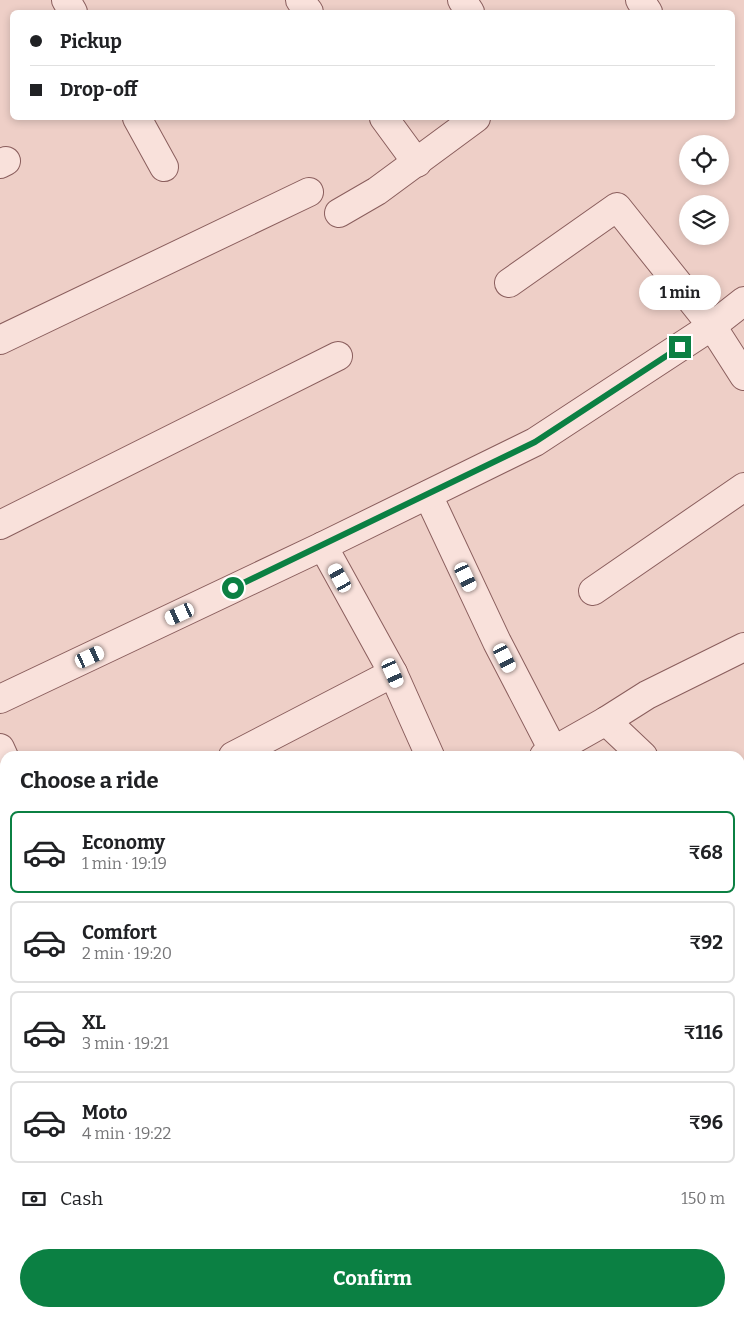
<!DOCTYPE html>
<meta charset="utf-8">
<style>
body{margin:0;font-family:Bitter,serif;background:#f6f6f6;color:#202124;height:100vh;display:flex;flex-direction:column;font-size:19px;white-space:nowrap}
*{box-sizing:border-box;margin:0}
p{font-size:16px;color:#757577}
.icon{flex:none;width:28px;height:28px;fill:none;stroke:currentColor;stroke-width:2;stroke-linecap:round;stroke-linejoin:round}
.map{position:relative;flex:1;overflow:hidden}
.side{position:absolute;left:0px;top:751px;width:745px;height:566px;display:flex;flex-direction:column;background:#fff;border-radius:15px 15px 0 0;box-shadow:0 2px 8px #0003}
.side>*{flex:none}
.banner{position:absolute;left:10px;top:10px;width:725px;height:110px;border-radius:8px;box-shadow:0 2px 8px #0003;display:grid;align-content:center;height:110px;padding:0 20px;background:#fff}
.fabs{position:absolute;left:679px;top:135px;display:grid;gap:10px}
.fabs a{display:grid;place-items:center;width:50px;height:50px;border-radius:50%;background:#fff;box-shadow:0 2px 8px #0003;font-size:25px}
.end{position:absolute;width:22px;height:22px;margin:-11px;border:6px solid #0b8043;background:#fff;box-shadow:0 0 0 2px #fff}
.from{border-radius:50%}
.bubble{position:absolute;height:35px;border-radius:18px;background:#fff;box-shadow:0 2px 8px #0003;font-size:16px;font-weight:700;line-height:35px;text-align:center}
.car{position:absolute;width:15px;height:30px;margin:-15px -8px;border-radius:6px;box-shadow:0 0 4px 1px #0007;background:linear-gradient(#fff 24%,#345 0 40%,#fff 0 76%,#345 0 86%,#fff 0)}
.banner b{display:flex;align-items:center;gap:18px;height:48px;font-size:19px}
.banner b+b{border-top:1px solid #e0e0e0}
.banner i{width:12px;height:12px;background:#202124}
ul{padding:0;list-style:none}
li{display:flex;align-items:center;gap:15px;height:82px;margin:0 10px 8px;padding:0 10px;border:2px solid #e0e0e0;border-radius:8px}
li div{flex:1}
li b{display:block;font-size:19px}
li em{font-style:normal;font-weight:700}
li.active{border-color:#0b8043}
li>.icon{width:45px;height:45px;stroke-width:1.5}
h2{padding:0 20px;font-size:22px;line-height:60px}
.pay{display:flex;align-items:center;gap:12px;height:55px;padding:0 20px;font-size:19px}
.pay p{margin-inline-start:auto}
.action{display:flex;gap:10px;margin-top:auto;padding:10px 20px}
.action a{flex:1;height:58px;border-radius:30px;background:#0b8043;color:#fff;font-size:20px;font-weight:700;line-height:58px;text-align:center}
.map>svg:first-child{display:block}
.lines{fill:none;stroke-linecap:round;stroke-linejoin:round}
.minor-casing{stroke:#8a5e5d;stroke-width:30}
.minor{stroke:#f9e1db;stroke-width:28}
.route{stroke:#0b8043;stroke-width:6}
</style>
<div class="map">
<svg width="744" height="1317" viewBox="0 0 744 1317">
<rect width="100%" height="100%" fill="#eecfc7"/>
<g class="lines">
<defs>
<g id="minor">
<polyline points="66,0 73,12"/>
<polyline points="300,0 309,12"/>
<polyline points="462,0 470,12"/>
<polyline points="640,0 648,12"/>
<polyline points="137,118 164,167"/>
<polyline points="384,118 417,163"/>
<polyline points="0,164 6,161"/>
<polyline points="339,213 377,191 476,118"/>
<polyline points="509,283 617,207 712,326 744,376"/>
<polyline points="0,340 309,192"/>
<polyline points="428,495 497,642 554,752 554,756"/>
<polyline points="0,525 338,356"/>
<polyline points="593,591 744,487"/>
<polyline points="393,673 430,756"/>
<polyline points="0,699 323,546 535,442 712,326 744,301"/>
<polyline points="606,721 643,756"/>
<polyline points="0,748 5,759"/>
<polyline points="233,756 393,673 323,546"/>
<polyline points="544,756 606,721 647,695 744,647"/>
<polyline points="740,850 744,854"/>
<polyline points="0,873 5,870"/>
<polyline points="740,883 744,880"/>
<polyline points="0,1017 5,1015"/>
<polyline points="0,1147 5,1157"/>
<polyline points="88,1312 90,1317"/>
<polyline points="124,1317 133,1312"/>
</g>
</defs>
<!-- minor casing -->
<use href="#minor" class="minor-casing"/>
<!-- minor -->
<use href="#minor" class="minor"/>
</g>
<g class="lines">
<!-- route -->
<polyline class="route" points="233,588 535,442 680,347"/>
</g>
</svg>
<div class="fabs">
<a><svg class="icon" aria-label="locate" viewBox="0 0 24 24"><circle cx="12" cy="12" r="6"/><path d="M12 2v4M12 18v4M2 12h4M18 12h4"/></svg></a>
<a><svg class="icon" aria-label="layers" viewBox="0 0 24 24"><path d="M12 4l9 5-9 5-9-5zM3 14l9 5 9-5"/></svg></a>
</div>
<i class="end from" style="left:233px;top:588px"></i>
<i class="end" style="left:680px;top:347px"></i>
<div class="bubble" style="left:639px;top:275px;width:82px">1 min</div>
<i class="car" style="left:466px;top:577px;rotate:155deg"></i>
<i class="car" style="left:340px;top:578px;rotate:331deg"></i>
<i class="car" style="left:180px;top:614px;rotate:245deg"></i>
<i class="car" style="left:90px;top:657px;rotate:65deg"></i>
<i class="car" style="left:505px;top:658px;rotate:153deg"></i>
<i class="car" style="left:393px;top:673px;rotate:156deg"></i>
<div class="banner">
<b><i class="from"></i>Pickup</b>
<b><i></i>Drop-off</b>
</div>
<section class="side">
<h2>Choose a ride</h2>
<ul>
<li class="active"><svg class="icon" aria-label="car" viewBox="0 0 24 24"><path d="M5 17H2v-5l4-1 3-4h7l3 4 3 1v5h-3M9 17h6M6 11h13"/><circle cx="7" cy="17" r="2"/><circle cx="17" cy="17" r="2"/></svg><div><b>Economy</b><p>1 min · 19:19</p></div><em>₹68</em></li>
<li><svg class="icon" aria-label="car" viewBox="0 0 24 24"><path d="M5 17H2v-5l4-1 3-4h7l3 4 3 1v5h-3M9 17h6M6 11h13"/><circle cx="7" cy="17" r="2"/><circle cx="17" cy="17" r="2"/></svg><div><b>Comfort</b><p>2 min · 19:20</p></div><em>₹92</em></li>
<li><svg class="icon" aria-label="car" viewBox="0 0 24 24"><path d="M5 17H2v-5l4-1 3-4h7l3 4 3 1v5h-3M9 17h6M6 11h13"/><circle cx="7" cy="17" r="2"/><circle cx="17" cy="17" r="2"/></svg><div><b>XL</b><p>3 min · 19:21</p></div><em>₹116</em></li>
<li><svg class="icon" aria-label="car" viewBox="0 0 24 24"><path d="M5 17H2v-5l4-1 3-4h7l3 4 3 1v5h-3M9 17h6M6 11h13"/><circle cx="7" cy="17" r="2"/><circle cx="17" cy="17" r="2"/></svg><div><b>Moto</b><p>4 min · 19:22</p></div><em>₹96</em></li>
</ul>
<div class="pay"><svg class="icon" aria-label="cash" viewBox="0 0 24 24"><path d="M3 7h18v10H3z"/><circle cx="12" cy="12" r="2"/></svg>Cash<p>150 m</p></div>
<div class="action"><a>Confirm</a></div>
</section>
</div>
